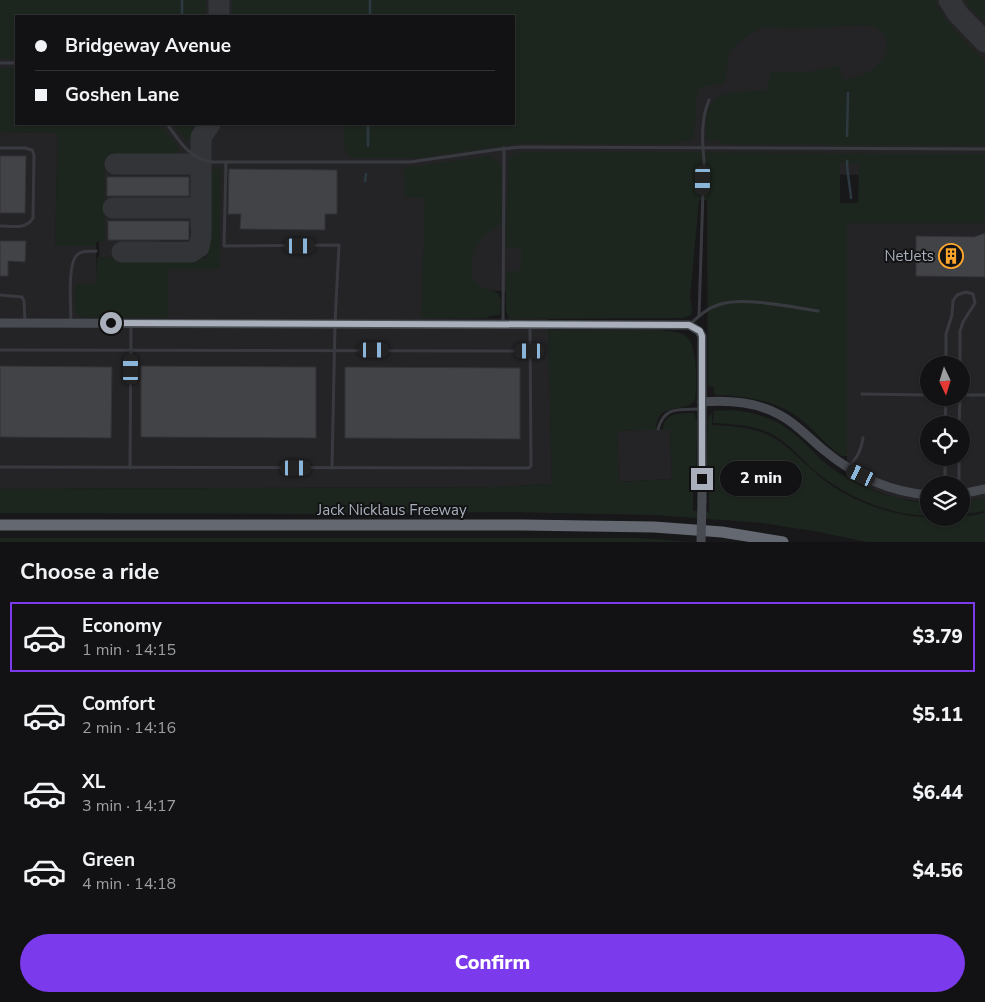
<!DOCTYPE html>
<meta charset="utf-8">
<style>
body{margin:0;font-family:"Nunito Sans",sans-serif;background:#1f2022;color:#f1f3f6;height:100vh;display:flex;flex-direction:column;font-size:19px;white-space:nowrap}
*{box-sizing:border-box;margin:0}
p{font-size:16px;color:#9c9ea0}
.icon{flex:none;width:28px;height:28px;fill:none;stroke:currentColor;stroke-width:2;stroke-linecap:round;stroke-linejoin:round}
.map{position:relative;height:542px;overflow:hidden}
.side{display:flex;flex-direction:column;background:#121214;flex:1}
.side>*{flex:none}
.top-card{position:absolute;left:15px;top:15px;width:500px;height:110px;border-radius:0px;box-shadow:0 1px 4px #0004,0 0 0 1px #313234;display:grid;align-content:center;height:110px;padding:0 20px;background:#121214}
.needle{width:32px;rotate:176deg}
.tools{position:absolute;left:920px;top:356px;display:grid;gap:10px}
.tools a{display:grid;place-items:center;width:50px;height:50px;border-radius:50%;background:#121214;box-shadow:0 1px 4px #0004,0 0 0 1px #313234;font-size:25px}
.end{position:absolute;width:22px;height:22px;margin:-11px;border:6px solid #a9b0bb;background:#111;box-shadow:0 0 0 2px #111}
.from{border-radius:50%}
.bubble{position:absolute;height:35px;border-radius:18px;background:#121214;box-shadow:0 1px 4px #0004,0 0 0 1px #313234;font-size:16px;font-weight:800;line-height:35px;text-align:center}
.car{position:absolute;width:15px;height:30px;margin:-15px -8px;border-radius:6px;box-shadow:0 0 4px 1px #0007;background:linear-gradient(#222 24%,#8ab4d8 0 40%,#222 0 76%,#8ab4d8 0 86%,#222 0)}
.top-card b{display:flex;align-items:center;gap:18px;height:48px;font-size:19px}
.top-card b+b{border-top:1px solid #313234}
.top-card i{width:12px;height:12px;background:#f1f3f6}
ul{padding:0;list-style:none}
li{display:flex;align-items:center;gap:15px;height:70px;margin:0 10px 8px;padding:0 10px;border:2px solid transparent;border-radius:0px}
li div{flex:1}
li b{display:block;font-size:19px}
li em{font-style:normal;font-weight:800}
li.current{border-color:#7c3aed}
li>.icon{width:45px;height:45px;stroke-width:1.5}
h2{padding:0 20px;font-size:22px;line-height:60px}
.button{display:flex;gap:10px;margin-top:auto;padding:10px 20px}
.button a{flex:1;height:58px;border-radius:30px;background:#7c3aed;color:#fff;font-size:20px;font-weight:800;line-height:58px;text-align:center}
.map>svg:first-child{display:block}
.built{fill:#242427;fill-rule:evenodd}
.green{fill:#1d261e;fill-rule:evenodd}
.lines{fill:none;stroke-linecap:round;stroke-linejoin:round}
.stream{stroke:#2d3940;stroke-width:2.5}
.taxiway{stroke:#323438;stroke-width:21}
.building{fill:#424347;stroke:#323237}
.lane{stroke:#393a40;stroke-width:3}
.secondary{stroke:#474a50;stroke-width:9}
.highway{stroke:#646971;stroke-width:11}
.secondary-bridge{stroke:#474a50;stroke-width:9}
.route{stroke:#a9b0bb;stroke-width:6}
.labels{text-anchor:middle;stroke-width:4;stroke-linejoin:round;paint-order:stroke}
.poi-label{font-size:15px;fill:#a9b0bb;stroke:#131315;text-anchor:end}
.street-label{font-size:15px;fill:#a9b0bb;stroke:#131315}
</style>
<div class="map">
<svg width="985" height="542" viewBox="0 0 985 542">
<rect width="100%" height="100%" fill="#18181a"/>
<!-- built -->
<g class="built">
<polygon points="0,0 985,0 985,175 527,174 530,293 468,289 422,318 548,319 552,484 495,487 0,489 0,132 58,133 55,246 96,246 97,284 75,285 78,315 89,318 168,318 168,269 220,268 220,211 100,270 94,124 514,124 514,16 16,16 16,79 0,79"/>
<path d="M 847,222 L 985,223 L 985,498 L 961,502 L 961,485 L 929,485 L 929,503 L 922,502 L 896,498 L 871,489 L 847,478 ZM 929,365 L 961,365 L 961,398 L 929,398 ZM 929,425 L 961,425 L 961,458 L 929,458 Z"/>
<polygon points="670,429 672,479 619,482 617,431"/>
</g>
<!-- green -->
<g class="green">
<polygon points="0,0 206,0 206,16 16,16 16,59 0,59"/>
<path d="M 232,0 L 935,0 C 945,25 967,42 985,61 L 985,146 L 726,144 L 713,140 L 706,140 C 706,131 705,121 707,112 C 713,88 747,92 766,90 L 772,71 L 803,73 L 841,65 L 841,78 L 847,80 C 857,76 872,72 879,63 C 893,47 888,29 867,25 L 795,29 L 762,27 L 737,43 L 729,52 L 725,83 L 699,88 L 697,92 L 694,139 L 670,144 L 523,143 L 418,158 L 352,158 C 341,152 345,135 345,124 L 514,124 L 514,16 L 232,16 Z"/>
<polygon points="964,0 985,0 985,23"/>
<polygon points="0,68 16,68 16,124 161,124 179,148 179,155 172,160 105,161 105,241 96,242 96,246 55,246 58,133 0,132"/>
<polygon points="172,124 198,124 198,134 192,140 186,140"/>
<path d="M 535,152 L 985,154 L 985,223 L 847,223 L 847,456 L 842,456 C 828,447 817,433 804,422 C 781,401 747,396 716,395 L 714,393 L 714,387 L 708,386 L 707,200 L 699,200 L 690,297 L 692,310 L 691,315 L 683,318 L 509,319 L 506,310 L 506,271 L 521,271 L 521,248 L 506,247 L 508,164 L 509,159 L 515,153 ZM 840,163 L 859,163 L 858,203 L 840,203 Z"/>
<path d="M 489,156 C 496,158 499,162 502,169 L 502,217 C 500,229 492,229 484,236 C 475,245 467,268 474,280 C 479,288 491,290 498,293 L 501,300 L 500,315 L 489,316 L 487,318 L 421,318 L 425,198 L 405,197 L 403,167 L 420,166 Z"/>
<polygon points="215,169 221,169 220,269 168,269 168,318 89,318 78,315 75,312 75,284 97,284 97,257 205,258 205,177 209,172"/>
<path d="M 548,330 L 659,330 C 667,331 678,331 686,336 C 698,345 697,386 695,400 C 684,415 658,399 656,430 L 617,431 L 619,482 L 672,479 L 670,430 L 663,430 C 663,412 681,413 694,413 L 697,422 L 696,487 L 693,490 L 693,511 L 709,512 L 709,491 L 706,488 L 708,419 L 712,412 L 712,425 C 738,426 763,428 784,445 C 799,457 812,471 828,483 C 873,515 931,525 985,513 L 985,542 L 867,542 L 819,532 L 763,523 L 655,515 L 505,512 L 336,514 L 0,513 L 0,489 L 495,487 L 552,484 Z"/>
<path d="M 732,410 C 753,412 775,418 792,432 C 805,442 816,456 829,466 C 857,487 894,501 929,503 L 929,516 C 889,515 847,497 816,472 C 801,459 788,442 770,433 C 752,425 733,424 713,423 L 714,411 Z"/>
<polygon points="985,498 985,511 961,515 961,502"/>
<polygon points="0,538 636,538 693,542 0,542"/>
</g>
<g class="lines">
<!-- stream -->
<g class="stream">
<polyline points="182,0 182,16"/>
<polyline points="370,16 370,0"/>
<polyline points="847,136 848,93"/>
<polyline points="368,146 368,124"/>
<path d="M 847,161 C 847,174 850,185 851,198"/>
<polyline points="365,181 366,174"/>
</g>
<!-- taxiway -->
<g class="taxiway">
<polyline points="949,0 958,14 985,42"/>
<polyline points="219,16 219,0"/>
<polyline points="115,164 201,164"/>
<polyline points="113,208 201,208"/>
<polyline points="122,252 191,252 199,247 201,237 201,137 210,124"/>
</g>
</g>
<!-- building -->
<g class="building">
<polygon points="0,156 26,156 25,213 0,213"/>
<polygon points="229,169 337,170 337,214 325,214 325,230 240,229 241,214 228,214"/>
<rect x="107" y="177" width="82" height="19"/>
<rect x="108" y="221" width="81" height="19"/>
<polygon points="985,233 985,277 916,276 916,236 974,237"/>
<polygon points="0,241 26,241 25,262 8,261 8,276 0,276"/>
<polygon points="0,366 112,367 111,438 0,437"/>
<polygon points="141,366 316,367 316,438 141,437"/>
<polygon points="345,367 520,368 520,439 345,438"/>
</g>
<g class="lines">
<!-- lane -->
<g class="lane">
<polyline points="0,63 16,63"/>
<path d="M 167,124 C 179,140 189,159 212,162 L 410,162 L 501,149 L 522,147 L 985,149"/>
<path d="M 0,148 L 25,148 L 32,150 L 34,155 L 33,218 C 26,230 12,226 0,226"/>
<polyline points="226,162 224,246 339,245 335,323 332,468"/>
<polyline points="0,295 22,297 24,301 25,321"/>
<path d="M 699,316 L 704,160 C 702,140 701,119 709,100"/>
<path d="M 71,323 C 71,309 67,264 77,255 C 82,250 90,252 96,251"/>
<polyline points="503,323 504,148"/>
<path d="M 689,325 C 698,317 707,308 718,305 C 742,296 791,307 818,311"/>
<polyline points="0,350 530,351"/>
<polyline points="946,365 946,334 952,315 953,301 957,295 966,292 973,294 975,303 963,322 960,331 960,365"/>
<polyline points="862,394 929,395"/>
<polyline points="961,395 985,395"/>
<polyline points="945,425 946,398"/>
<polyline points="959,425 960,398"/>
<path d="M 658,429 C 665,405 680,410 701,409"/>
<polyline points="0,467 529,468 531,466 530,327"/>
<path d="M 848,467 C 857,458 861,451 863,438"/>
<polyline points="130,468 131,326"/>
<polyline points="945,485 945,458"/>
<polyline points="959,485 959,458"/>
</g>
<!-- secondary -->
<g class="secondary">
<polyline points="0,323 689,325 699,331 702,336 702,501"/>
<path d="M 702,402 C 728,400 757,402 780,415 C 797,424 810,439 825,451 C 854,475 890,492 929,495"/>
<polyline points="961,494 985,489"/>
</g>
<!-- highway -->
<polyline class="highway" points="0,525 523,525 654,527 722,532 783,542"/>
<!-- secondary-bridge -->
<polyline class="secondary-bridge" points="701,542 702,501"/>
</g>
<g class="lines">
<!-- route -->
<polyline class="route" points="111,323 689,325 700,331 702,336 702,479"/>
</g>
<!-- icons -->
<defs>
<symbol id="building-ring" viewBox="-11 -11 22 22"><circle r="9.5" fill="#131315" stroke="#fea72c" stroke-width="1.5"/><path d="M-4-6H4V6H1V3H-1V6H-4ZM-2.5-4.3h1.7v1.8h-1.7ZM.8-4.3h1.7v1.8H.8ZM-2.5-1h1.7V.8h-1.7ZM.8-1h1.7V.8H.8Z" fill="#fea72c"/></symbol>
</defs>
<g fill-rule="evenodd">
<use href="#building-ring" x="937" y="242" width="28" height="28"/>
</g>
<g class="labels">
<!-- poi labels -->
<g class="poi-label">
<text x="934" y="261">NetJets</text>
</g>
<!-- street labels -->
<g class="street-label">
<text x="392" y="515">Jack Nicklaus Freeway</text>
</g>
</g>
</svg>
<div class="tools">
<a><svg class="needle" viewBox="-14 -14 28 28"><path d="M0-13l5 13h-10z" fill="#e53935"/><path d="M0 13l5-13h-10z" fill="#9c9ea0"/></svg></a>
<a><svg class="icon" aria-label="locate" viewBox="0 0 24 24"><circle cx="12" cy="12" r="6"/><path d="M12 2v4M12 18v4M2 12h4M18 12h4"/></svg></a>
<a><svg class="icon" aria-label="layers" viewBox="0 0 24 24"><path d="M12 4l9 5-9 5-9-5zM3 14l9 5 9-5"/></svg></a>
</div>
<i class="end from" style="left:111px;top:323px"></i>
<i class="end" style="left:702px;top:479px"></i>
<div class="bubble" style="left:720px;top:461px;width:82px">2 min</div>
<i class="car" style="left:703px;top:180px;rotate:181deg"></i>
<i class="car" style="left:300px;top:246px;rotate:90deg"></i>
<i class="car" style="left:374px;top:350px;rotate:90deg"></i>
<i class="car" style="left:530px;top:351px;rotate:270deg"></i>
<i class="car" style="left:131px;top:369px;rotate:0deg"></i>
<i class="car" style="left:296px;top:468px;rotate:90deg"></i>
<i class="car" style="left:861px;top:475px;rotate:296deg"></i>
<div class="top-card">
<b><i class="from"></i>Bridgeway Avenue</b>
<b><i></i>Goshen Lane</b>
</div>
</div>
<section class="side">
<h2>Choose a ride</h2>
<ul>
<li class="current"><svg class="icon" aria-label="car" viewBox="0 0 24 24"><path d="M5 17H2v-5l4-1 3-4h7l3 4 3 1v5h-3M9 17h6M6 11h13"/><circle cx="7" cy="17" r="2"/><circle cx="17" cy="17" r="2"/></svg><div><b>Economy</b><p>1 min · 14:15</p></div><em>$3.79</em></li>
<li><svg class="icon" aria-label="car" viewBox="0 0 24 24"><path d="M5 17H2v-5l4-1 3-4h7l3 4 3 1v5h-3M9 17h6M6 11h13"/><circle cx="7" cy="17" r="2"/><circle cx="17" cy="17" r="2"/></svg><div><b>Comfort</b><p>2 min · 14:16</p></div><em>$5.11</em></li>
<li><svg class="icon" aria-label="car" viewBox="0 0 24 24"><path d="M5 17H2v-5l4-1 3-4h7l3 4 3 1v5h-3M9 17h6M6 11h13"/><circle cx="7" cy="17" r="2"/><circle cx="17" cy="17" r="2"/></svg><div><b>XL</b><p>3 min · 14:17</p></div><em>$6.44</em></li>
<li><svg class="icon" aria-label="car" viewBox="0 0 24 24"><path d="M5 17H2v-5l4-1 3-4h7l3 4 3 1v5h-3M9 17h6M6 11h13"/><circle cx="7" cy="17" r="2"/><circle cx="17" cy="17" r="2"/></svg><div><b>Green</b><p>4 min · 14:18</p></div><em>$4.56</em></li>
</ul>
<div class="button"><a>Confirm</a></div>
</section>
